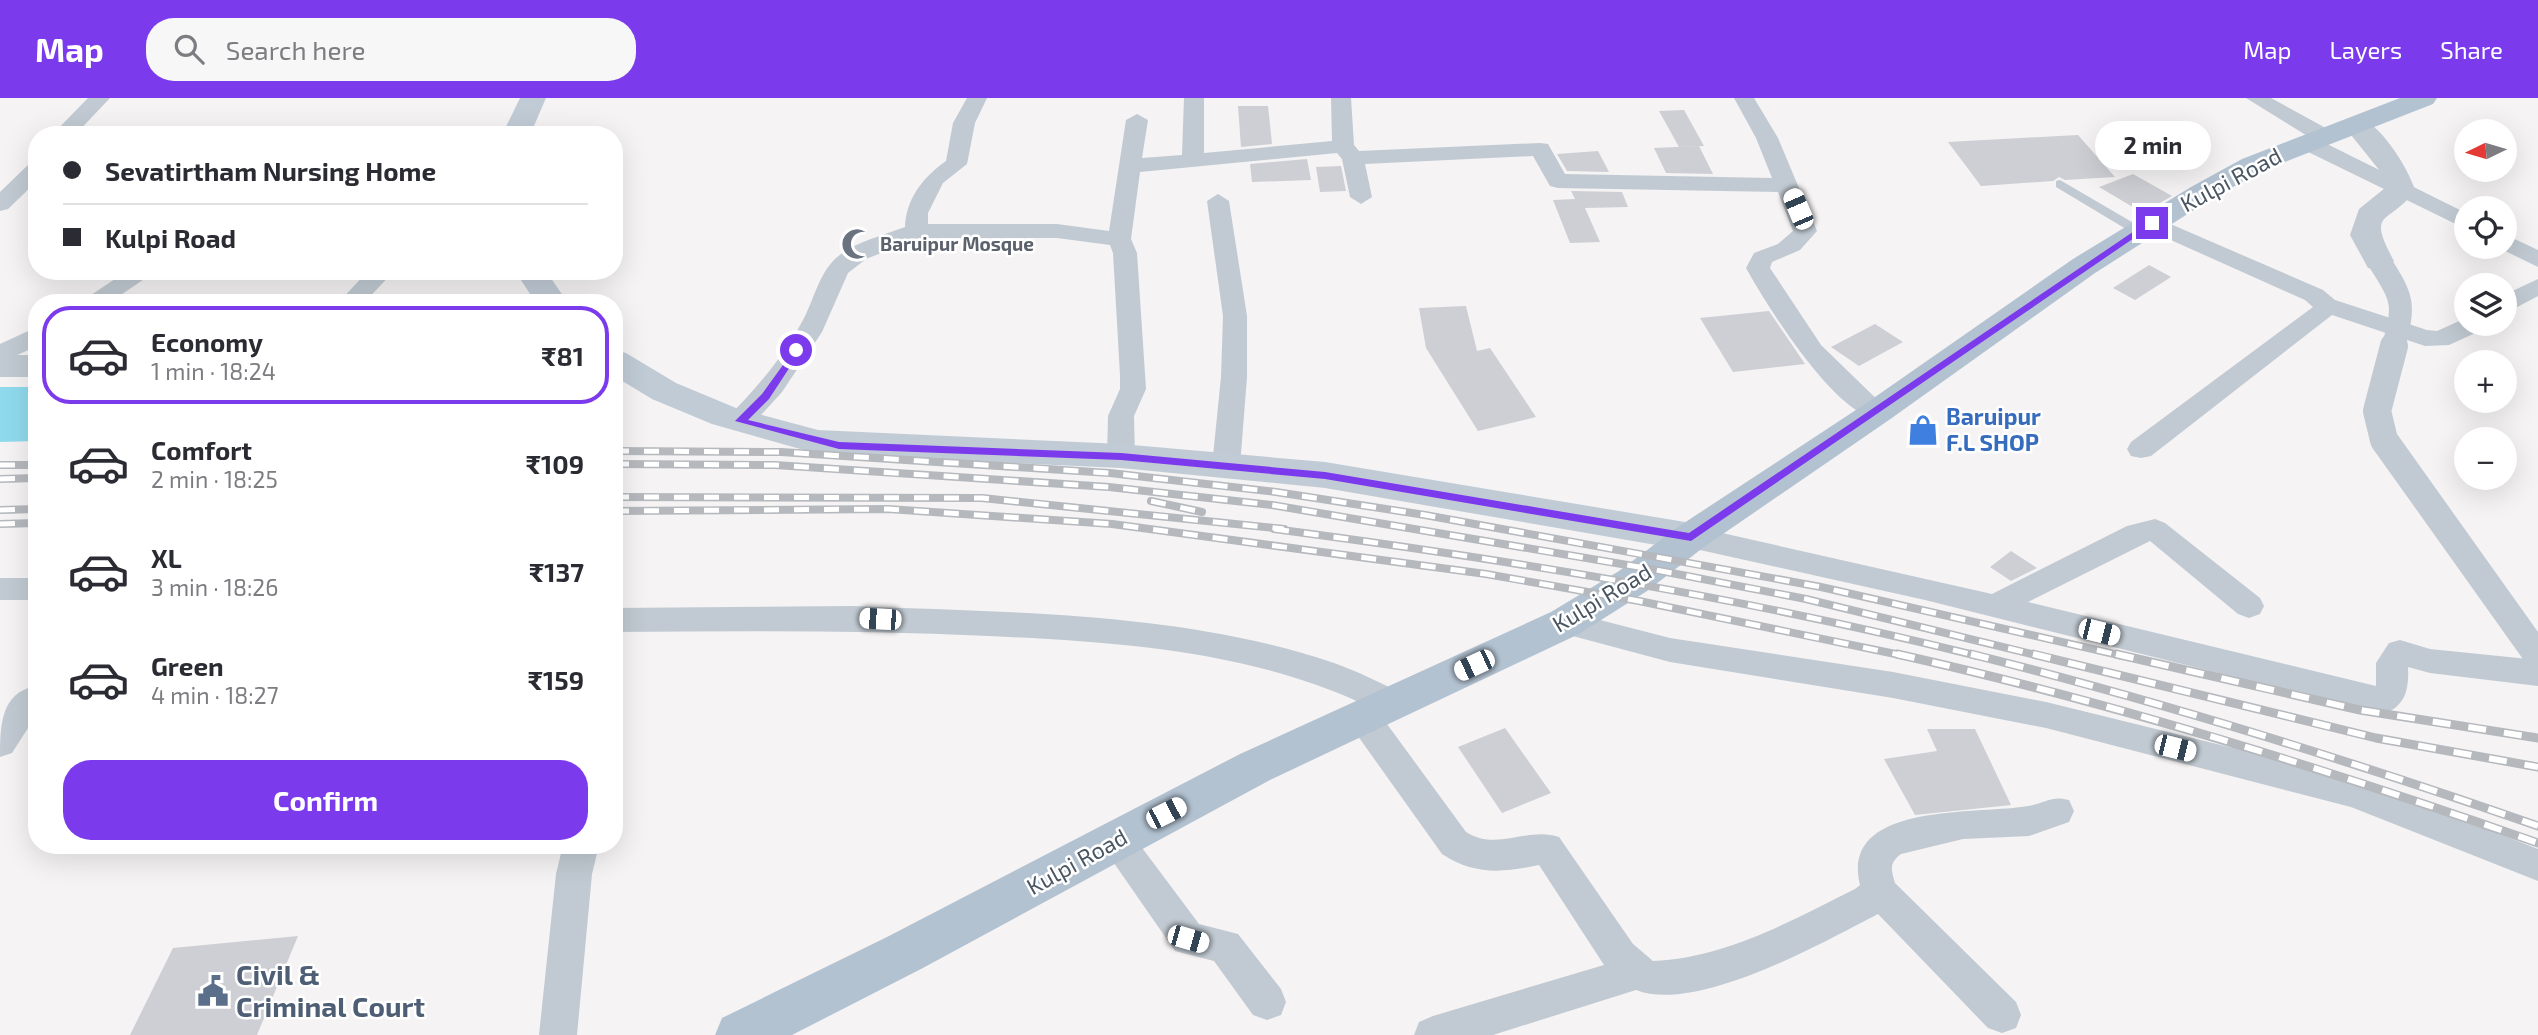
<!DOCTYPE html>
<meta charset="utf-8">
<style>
body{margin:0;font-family:"Exo 2",sans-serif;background:#f7f7f7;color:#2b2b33;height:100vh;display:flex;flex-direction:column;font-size:26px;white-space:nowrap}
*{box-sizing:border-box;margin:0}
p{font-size:23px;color:#7c7c81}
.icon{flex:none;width:38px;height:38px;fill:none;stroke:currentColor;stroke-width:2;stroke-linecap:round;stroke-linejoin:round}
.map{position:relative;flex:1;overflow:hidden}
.drawer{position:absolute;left:28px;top:196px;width:595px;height:560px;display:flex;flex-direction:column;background:#fff;border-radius:28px;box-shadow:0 7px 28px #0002}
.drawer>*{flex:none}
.hud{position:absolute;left:28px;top:28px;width:595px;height:154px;border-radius:28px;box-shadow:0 7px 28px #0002;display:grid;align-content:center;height:154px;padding:0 35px;background:#fff}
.needle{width:46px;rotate:265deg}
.tools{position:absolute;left:2454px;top:21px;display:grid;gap:14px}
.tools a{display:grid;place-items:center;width:63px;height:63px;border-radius:50%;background:#fff;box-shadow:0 7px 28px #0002;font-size:35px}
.end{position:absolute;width:32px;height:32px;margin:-16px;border:9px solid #7c3aed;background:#fff;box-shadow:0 0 0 4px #fff}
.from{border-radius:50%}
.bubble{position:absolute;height:49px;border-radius:24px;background:#fff;box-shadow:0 7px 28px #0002;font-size:23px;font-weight:700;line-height:49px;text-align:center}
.car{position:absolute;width:21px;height:42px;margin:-21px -10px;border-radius:9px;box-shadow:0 0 5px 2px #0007;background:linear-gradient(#fff 24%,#345 0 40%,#fff 0 76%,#345 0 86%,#fff 0)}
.hud b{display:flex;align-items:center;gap:24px;height:66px;font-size:26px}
.hud b+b{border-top:2px solid #e1e1e2}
.hud i{width:18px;height:18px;background:#2b2b33}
ul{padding:12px 0 0;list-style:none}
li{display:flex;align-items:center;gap:21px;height:98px;margin:0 14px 10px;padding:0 21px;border:4px solid transparent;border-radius:28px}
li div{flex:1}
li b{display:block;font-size:26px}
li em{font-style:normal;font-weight:700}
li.on{border-color:#7c3aed}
li>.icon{width:63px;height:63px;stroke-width:1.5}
.button{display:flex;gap:14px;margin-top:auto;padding:14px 35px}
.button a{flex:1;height:80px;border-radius:28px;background:#7c3aed;color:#fff;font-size:28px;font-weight:700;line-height:80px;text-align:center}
header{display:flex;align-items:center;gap:42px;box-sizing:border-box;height:98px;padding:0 35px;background:#7c3aed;color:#fff}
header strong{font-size:33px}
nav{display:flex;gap:38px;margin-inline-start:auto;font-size:24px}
.search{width:490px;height:63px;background:#f7f7f7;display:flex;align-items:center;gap:18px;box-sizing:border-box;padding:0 24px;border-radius:28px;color:#7c7c81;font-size:26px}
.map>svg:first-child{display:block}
.water{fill:#90daee}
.building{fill:#cdcfd5}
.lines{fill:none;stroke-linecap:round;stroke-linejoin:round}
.service{fill:#c1cad2;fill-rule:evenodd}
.minor{fill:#c1cad2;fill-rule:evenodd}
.tertiary{fill:#c1cad2;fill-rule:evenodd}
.secondary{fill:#c1cbd6;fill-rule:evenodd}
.primary{fill:#b3c2d1;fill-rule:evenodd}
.rail-far1-casing{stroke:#b5b8bd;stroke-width:8}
.rail-casing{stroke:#b5b8bd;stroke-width:9}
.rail-far1{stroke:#fff;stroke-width:5;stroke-dasharray:15;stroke-linecap:butt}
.rail{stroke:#fff;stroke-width:6;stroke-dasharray:18;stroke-linecap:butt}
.minor-bridge-far1{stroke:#c1cad2;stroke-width:23}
.minor-bridge{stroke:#c1cad2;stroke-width:28}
.route{fill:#7c3aed}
.labels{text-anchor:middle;stroke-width:5;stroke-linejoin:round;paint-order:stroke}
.far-worship-label{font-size:19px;font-weight:bold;fill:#5b616d;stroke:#fff;text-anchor:start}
.street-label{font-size:23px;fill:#4a5661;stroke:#fff}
.shop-label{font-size:23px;font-weight:bold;fill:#366cbe;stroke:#fff;text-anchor:start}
.near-service-label{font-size:28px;font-weight:bold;fill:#4e5e75;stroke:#fff;text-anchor:start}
</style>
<header>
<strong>Map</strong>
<div class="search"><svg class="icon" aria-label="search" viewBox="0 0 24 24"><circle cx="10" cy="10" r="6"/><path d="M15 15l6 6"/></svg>Search here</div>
<nav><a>Map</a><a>Layers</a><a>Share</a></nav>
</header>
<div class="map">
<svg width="2538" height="937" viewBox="0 0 2538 937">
<rect width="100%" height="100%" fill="#f5f3f3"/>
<!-- water -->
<polygon class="water" points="0,289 37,289 37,343 0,344"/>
<!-- building -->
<g class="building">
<polygon points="1238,8 1268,8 1272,46 1241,49"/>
<polygon points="1684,12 1704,48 1679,49 1659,13"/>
<polygon points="2078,37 2115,79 2065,82 2059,79 2053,83 1981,88 1948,44"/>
<polygon points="1699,48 1713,76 1666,75 1654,50"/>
<polygon points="1598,53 1609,74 1567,73 1557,56"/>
<polygon points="1307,61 1311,82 1252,84 1250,66"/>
<polygon points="1341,68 1346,93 1320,94 1316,69"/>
<polygon points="2133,76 2172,98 2143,115 2099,89"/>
<polygon points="1571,93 1622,94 1628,109 1585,110 1600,144 1570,145 1553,102 1575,101"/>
<polygon points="2149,167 2171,179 2135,202 2113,190"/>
<polygon points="1466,208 1477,253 1490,250 1536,319 1478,333 1426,250 1419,210"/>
<polygon points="1769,213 1805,266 1733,274 1700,220"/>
<polygon points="1875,226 1903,244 1859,268 1831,249"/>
<polygon points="2011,453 2037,470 2011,483 1990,469"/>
<polygon points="1505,630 1551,695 1502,715 1458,649"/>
<polygon points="1927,631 1975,631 2011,707 1915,717 1884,661 1937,653"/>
<polygon points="298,838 257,937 130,937 173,850"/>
</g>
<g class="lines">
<!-- service -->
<polygon class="service" points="2060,82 2149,134 2151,137 2145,141 2141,140 2056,89 2056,83"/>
<!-- minor -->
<g class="minor">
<polygon points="88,0 110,0 75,37 52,37"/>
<path d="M 967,0 L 987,0 L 975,25 L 967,66 L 943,85 L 928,115 L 928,126 L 1057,126 L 1109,133 L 1126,22 L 1137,16 L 1148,22 L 1142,60 L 1182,57 L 1184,0 L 1204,0 L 1204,55 L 1332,43 L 1331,0 L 1351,0 L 1354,47 L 1359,53 L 1540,45 L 1548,46 L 1565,76 L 1772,80 L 1756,40 L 1734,0 L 1754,0 L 1778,40 L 1817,133 L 1800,152 L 1772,164 L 1770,170 L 1821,247 L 1890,314 L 1886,320 C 1843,332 1765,204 1746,170 L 1754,155 L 1778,146 L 1793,133 L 1778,94 L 1558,90 L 1550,88 L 1533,58 L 1365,66 L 1372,99 L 1361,106 L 1350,99 L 1342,61 L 1337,55 L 1140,74 L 1131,141 L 1137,155 L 1146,291 L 1134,318 L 1135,358 L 1131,365 L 1121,368 L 1111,365 L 1107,358 L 1108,318 L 1120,291 L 1120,277 L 1113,155 L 1110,147 L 1057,140 L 919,140 L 866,161 L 848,175 L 822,234 L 782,294 L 750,329 L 740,332 L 730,329 L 727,323 L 730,317 C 759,288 784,257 803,222 C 814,202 818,177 836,160 C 854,144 882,138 905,129 C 906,101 923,79 946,63 L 953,25 Z"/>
<polygon points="2246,0 2271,0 2333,34 2336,39 2325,45 2466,115 2466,131 2300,50 2297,45 2300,40 2309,39"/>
<polygon points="37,64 37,83 8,111 0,113 0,94 29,66"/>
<polygon points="1218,96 1229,103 1247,218 1247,279 1240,368 1236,375 1226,378 1216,375 1212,368 1221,279 1223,218 1207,103"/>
<polygon points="2152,118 2323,192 2335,202 2427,232 2437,233 2466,220 2466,226 2486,226 2482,232 2449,247 2425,248 2332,217 2151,358 2141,360 2131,358 2127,351 2131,344 2313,209 2305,202 2144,130 2140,125 2144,120"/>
<polygon points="2504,136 2538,152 2538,169 2497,149 2504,149"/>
<polygon points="127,173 156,173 109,205 79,205"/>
<polygon points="368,173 394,173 364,205 338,205"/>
<polygon points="2538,181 2538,198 2504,216 2504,197"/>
<polygon points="37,229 37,248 0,265 0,246"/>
<path d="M 2155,421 L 2165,425 L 2260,500 L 2264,508 L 2260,516 L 2249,520 L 2238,516 L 2150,443 L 2028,504 L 2376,588 L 2376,565 L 2389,545 L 2400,542 L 2430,551 L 2538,562 L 2538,588 L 2430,575 L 2408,569 C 2409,591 2406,608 2383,616 L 1925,502 L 1691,450 L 1681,447 L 1676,439 L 1681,431 L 1691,428 L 1992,496 L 2127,428 Z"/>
<rect x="0" y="480" width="37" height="22"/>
<path d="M 853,508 C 1013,515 1180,513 1334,565 C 1357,573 1380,585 1402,595 L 1407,604 L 1402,613 L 1391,617 L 1376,611 L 1466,734 C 1498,754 1528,728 1559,739 L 1633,846 L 1653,863 C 1725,860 1791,823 1855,791 L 1860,787 C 1839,703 1978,717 2028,708 C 2045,705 2052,697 2069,702 L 2074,713 L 2069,724 L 2029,738 L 1963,741 L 1901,756 C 1889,765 1891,771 1895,785 L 2016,904 L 2021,917 L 2016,930 L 2002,935 L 1988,930 L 1878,816 C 1822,845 1696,916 1636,892 L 1493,937 L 1414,937 L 1419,924 L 1433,918 L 1604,867 L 1539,767 C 1502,775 1474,777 1442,756 L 1350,627 L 1346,618 L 1350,609 L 1361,605 C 1245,552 1115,544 989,538 C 864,532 740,533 614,534 L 614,510 Z"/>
<polygon points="1565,513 1670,540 1893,574 2046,604 2355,680 2538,751 2538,783 2351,709 2046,630 1893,600 1670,564 1554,533 1550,525 1554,517"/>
<path d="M 28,590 L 37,593 L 37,616 L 12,655 L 0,659 C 0,632 0,600 28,590 Z"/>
<polygon points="1116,727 1128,731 1199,826 1238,836 1281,891 1286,904 1281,917 1267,922 1253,917 1214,863 1175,853 1098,742 1104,731"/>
<polygon points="563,747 599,747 592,776 577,937 539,937 556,776"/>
</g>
<!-- tertiary -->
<g class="tertiary">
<path d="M 2357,19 C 2380,24 2408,70 2415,92 C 2390,128 2365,110 2394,163 L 2390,170 L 2379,172 L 2368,170 L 2350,137 L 2359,111 L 2385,90 L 2380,73 L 2343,27 L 2347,21 Z"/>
<rect x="0" y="257" width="37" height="22"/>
</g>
<!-- secondary -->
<g class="secondary">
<polygon points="520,0 546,0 530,37 502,37"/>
<polygon points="515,173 546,173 568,205 536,205"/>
<polygon points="614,252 626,255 676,285 736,310 818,332 1121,346 1325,364 1691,425 1704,429 1710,439 1704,449 1691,453 1325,390 1121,370 818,356 712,326 652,301 614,278"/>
</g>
<!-- primary -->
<polygon class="primary" points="2400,0 2437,0 2433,6 2262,73 2211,101 2095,175 1889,322 1704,449 1647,493 1579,536 1270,682 921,871 792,937 715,937 722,920 887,839 1240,656 1551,514 1619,473 1678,429 1865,306 2073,161 2191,89 2242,61"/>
<defs>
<g id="rail-far1">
<polyline points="614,353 781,354 1110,375 1276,394 1425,417 1821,489 2123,558"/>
<polyline points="614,366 775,367 1109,389 1272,407 1651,471 1806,501 2040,558"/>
<polyline points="0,367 37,367"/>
<polyline points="0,381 37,380"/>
<polyline points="614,399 982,400 1284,431"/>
<polyline points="1151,403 1202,414"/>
<polyline points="0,412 37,411"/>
<polyline points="614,413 888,411 1112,426 1486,476 1639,503 1905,558"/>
<polyline points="0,426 37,425"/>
<path d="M 1274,431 C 1511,462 1746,500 1978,558"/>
</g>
<g id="rail">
<path d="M 1897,556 C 2115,605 2327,671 2538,745"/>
<path d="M 1971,556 C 2163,604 2351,663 2538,728"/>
<polyline points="2033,556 2376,640 2538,669"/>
<polyline points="2116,556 2360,612 2538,640"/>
</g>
</defs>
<!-- rail-far1 casing -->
<use href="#rail-far1" class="rail-far1-casing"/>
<!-- rail casing -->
<use href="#rail" class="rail-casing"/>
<!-- rail-far1 -->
<use href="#rail-far1" class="rail-far1"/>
<!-- rail -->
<use href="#rail" class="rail"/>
<!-- minor-bridge-far1 -->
<path class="minor-bridge-far1" d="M 2379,163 C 2404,202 2405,206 2393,250"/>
<!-- minor-bridge -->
<polyline class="minor-bridge" points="2394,248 2377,313 2384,342 2538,558"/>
</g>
<!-- route -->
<polygon class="route" points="2149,123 2156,125 1691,443 1325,381 1121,362 839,351 735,323 762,296 796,249 801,252 769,301 748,322 839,344 1121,355 1325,374 1689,435"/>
<!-- icons -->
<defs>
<symbol id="mosque-bare" viewBox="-9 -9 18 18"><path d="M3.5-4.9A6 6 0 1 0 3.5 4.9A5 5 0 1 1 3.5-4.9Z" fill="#6b7280" stroke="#fff" stroke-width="2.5" paint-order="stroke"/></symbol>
<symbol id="shop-bare" viewBox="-9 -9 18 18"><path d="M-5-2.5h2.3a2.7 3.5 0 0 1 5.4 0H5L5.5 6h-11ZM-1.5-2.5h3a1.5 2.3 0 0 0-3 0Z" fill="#3f7fe0" stroke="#fff" stroke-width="2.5" paint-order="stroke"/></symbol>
<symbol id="civic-bare" viewBox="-9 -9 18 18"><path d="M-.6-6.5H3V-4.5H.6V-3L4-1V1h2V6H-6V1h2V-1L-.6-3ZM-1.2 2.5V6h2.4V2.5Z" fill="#5c6f8a" stroke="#fff" stroke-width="2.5" paint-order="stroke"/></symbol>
</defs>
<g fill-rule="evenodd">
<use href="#mosque-bare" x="835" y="124" width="44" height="44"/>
<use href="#shop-bare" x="1901" y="310" width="44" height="44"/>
<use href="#civic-bare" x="191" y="871" width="44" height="44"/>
</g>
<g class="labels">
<!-- far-worship labels -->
<g class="far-worship-label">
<text x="880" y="153">Baruipur Mosque</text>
</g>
<!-- street labels -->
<g class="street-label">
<text transform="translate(2231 82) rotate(-28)" y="8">Kulpi Road</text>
<text transform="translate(1602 500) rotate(-31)" y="8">Kulpi Road</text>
<text transform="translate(1077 764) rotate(-29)" y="8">Kulpi Road</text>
</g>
<!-- shop labels -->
<g class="shop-label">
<text x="1946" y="327">Baruipur<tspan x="1946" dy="26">F.L SHOP</tspan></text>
</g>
<!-- near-service labels -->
<g class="near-service-label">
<text x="236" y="887">Civil &amp;<tspan x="236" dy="32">Criminal Court</tspan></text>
</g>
</g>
</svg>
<div class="tools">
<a><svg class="needle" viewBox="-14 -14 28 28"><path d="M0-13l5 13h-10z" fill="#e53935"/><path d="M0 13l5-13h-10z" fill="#7c7c81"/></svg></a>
<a><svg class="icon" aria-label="locate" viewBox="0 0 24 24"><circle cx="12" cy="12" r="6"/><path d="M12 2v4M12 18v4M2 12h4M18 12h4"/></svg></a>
<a><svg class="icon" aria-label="layers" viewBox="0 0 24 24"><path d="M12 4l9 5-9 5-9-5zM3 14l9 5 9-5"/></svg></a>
<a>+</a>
<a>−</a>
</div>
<i class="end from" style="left:796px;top:252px"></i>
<i class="end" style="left:2152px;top:125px"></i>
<div class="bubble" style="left:2095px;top:23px;width:116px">2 min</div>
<i class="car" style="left:1798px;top:111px;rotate:337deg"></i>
<i class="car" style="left:880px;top:521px;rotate:273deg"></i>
<i class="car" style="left:2099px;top:534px;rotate:104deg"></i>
<i class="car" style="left:1474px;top:567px;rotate:245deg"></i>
<i class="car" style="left:2175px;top:650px;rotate:104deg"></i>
<i class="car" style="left:1166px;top:715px;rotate:63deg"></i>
<i class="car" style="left:1188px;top:841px;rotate:106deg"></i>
<div class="hud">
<b><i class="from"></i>Sevatirtham Nursing Home</b>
<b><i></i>Kulpi Road</b>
</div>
<section class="drawer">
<ul>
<li class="on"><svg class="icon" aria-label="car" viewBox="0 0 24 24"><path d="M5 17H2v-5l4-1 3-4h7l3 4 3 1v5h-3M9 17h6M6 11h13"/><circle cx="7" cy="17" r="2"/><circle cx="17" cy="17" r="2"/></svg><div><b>Economy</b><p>1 min · 18:24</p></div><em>₹81</em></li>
<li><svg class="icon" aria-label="car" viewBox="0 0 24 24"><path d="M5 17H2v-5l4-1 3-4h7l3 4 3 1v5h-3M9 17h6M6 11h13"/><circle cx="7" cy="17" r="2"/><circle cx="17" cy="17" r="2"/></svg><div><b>Comfort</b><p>2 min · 18:25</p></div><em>₹109</em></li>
<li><svg class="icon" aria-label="car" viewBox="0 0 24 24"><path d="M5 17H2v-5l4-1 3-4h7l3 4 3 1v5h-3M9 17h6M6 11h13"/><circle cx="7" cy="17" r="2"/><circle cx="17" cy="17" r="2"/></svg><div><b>XL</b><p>3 min · 18:26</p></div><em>₹137</em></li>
<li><svg class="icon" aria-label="car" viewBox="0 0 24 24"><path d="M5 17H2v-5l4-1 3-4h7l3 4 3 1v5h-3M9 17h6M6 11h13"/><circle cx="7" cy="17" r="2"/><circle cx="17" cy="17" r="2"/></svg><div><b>Green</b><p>4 min · 18:27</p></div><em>₹159</em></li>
</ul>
<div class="button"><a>Confirm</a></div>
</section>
</div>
